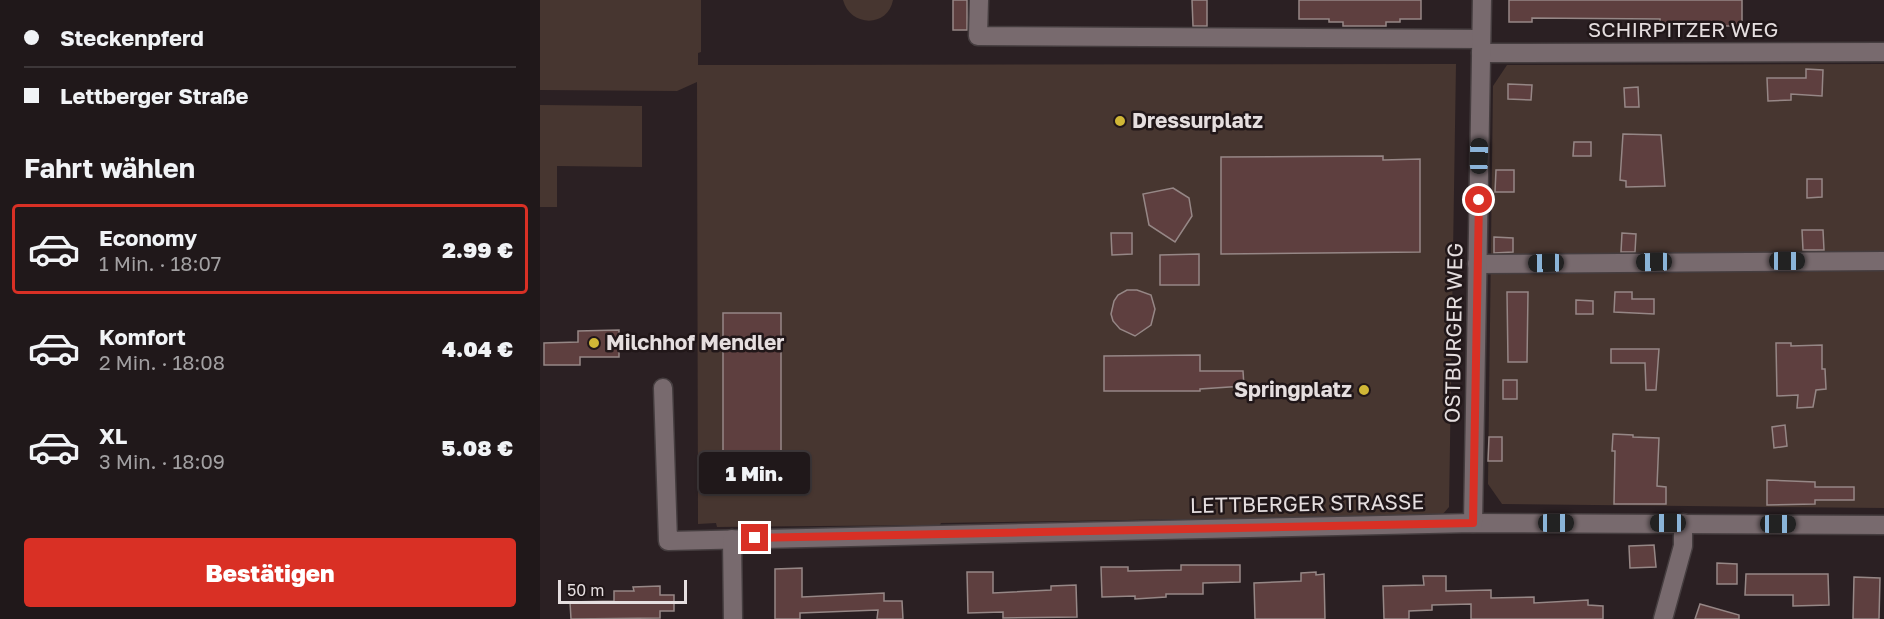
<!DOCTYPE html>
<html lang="de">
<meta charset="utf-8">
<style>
body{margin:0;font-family:"Golos Text",sans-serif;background:#282123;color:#f1f3f6;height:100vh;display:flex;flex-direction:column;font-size:22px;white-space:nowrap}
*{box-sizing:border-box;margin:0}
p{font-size:20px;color:#a2a0a2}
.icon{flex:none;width:33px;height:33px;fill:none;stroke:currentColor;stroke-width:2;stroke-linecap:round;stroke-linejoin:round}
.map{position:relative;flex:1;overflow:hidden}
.drawer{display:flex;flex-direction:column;background:#20181a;width:540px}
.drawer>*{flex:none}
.banner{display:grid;align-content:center;height:132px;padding:0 24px;background:#20181a}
.scale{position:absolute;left:18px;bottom:15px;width:129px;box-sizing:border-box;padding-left:6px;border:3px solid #e5dedf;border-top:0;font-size:16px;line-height:21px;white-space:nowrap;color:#e5dedf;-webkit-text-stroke:4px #211719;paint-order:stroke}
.end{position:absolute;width:27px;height:27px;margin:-14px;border:8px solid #d93025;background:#fff;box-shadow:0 0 0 3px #fff}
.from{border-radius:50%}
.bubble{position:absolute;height:42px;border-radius:6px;background:#20181a;box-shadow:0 2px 4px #0004,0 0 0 2px #3d3739;font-size:20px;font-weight:800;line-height:42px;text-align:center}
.car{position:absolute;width:18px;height:36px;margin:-18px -9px;border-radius:8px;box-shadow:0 0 4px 2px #0007;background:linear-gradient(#222 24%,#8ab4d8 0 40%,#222 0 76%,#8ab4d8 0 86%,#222 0)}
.banner b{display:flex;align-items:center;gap:21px;height:57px;font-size:22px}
.banner b+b{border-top:2px solid #3d3739}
.banner i{width:15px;height:15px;background:#f1f3f6}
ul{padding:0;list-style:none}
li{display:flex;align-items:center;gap:18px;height:90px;margin:0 12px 9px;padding:0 12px;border:3px solid transparent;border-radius:6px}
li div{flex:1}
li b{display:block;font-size:22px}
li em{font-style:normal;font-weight:800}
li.selected{border-color:#d93025}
li>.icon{width:54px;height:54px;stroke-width:1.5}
h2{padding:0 24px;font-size:27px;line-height:72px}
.primary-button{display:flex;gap:12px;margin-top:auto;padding:12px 24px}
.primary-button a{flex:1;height:69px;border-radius:6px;background:#d93025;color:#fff;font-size:24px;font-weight:800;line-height:69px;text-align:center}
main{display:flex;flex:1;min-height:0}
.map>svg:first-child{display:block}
.green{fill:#473630}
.building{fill:#5e3f3f;stroke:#968786;stroke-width:1.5}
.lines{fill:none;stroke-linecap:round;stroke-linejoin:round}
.minor-casing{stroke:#453d3f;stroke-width:21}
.minor{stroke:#786a6e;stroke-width:18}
.route{stroke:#d93025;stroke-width:8}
.poi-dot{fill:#d0b736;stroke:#211719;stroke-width:2}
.labels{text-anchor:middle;stroke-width:5;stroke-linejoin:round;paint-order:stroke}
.street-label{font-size:21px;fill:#e5dedf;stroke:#211719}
.poi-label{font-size:21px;font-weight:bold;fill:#e5dedf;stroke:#211719;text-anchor:start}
</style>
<main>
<section class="drawer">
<div class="banner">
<b><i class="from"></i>Steckenpferd</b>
<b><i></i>Lettberger Straße</b>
</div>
<h2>Fahrt wählen</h2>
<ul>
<li class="selected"><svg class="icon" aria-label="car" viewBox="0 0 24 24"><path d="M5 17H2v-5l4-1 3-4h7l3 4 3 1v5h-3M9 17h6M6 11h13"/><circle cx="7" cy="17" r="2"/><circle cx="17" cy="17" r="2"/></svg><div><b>Economy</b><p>1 Min. · 18:07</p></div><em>2.99 €</em></li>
<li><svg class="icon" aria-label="car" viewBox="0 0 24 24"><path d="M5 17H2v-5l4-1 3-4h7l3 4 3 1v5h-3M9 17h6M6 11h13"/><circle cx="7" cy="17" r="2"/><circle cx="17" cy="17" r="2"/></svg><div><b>Komfort</b><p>2 Min. · 18:08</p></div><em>4.04 €</em></li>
<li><svg class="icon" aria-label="car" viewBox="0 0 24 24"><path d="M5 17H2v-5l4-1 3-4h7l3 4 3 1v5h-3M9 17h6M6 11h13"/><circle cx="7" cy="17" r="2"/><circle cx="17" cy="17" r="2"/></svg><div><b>XL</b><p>3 Min. · 18:09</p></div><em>5.08 €</em></li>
</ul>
<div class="primary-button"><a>Bestätigen</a></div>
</section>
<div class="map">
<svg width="1344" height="619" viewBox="0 0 1344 619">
<rect width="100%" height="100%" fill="#2b2023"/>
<!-- green -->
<g class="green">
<polygon points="0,0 161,0 161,52 158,53 158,65 916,64 909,507 902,515 401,523 400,525 177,527 176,523 158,524 157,82 137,91 0,90"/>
<path d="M 303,0 L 353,0 C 348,28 310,27 303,0 Z"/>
<polygon points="1344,64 1344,508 962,504 948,484 953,86 967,65"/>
<polygon points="0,105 102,106 102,167 17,166 17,207 0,207"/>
</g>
<!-- building -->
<g class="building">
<rect x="413" y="0" width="14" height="30"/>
<polygon points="652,0 667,0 667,26 653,26"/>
<polygon points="759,0 881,0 881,19 860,19 860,22 846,22 846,26 803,26 803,22 789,22 789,19 759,19"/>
<polygon points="969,0 1202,0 1202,26 1166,26 1166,24 1120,24 1120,19 992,18 992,22 969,22"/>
<polygon points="1266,69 1283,70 1282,96 1251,94 1251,100 1228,101 1227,78 1266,78"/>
<polygon points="968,84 992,85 991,100 968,99"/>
<polygon points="1098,87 1099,107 1085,107 1084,88"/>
<polygon points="1083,134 1121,135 1125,186 1086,187 1086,181 1080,180"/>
<polygon points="1034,142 1051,142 1051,156 1033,156"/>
<polygon points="843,156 843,160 880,159 880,252 681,254 681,157"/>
<polygon points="956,170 974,170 974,192 955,192"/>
<polygon points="1267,179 1282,179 1282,197 1267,198"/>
<polygon points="633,188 649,198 652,216 635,242 609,225 603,194"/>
<polygon points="1262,230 1283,230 1284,250 1263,250"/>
<polygon points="571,233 592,233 592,254 572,255"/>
<polygon points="1082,233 1096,234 1095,252 1081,252"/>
<polygon points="954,237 973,238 973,252 954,253"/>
<polygon points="659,254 659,285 620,285 620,255"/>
<polygon points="587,290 597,290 611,295 615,309 611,325 595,336 580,329 573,321 571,314 574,301 578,295"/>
<polygon points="967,292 988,292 987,362 968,362"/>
<polygon points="1075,292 1092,292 1092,299 1114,299 1114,314 1074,312"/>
<polygon points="1036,300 1053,301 1053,314 1036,314"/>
<polygon points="183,313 241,313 241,487 183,488"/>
<polygon points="79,330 79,357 40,357 40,365 4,365 4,343 38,342 38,331"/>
<polygon points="1236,343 1251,343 1251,346 1282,345 1282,369 1285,369 1286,389 1276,390 1273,407 1257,408 1258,395 1237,396"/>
<polygon points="1071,349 1119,349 1116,390 1106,390 1105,363 1071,363"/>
<polygon points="660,355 660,371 703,371 704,386 660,389 660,391 564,391 564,356"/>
<rect x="963" y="380" width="14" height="19"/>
<polygon points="1245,425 1247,446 1234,448 1232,427"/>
<polygon points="1073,434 1093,435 1093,437 1119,438 1117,486 1126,487 1126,504 1074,504 1075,451 1072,451"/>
<polygon points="949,437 962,437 962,461 948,461"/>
<polygon points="1227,480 1275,482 1275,487 1314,487 1314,500 1275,500 1275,504 1227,505"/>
<polygon points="1114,545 1116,567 1090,568 1089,546"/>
<polygon points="1177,563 1197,564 1197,584 1177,584"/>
<polygon points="641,565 700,565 700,582 663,583 663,594 626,594 626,597 595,599 595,596 562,597 561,567 588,567 588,571 641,570"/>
<polygon points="262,568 262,597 344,593 344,601 362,601 363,619 337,619 338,610 260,613 260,619 235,619 235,569"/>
<polygon points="427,572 453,572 453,593 511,590 511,586 536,585 537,617 463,618 463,612 428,613"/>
<polygon points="776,572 776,575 784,574 785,619 715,619 714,583 761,581 761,573"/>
<polygon points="1206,574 1288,574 1289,605 1253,606 1253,595 1205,595"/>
<polygon points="883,576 906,576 906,591 951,590 951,598 994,597 994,603 1048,600 1048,605 1063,606 1063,619 931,619 931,604 892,605 892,610 869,611 869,619 844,619 843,586 884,585"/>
<polygon points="1314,577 1340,578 1339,619 1313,619"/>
<polygon points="120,586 120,595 134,595 134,611 120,611 120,618 31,619 30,602 74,601 74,591 94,591 93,587"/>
<polygon points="1160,604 1199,615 1199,619 1155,619"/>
</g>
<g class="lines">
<defs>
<g id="minor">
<polyline points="439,0 438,36 941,39"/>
<polyline points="941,53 1344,52"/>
<polyline points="937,264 1344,261"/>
<polyline points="123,388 128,541 933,523 1344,525"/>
<polyline points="933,523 942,0"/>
<polyline points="192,539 193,619"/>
<polyline points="1123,619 1143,546 1143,523"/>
</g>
</defs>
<!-- minor casing -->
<use href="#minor" class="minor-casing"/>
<!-- minor -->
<use href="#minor" class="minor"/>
</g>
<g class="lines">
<!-- route -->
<polyline class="route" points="215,538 933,523 939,200"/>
</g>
<!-- markers -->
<g class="poi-dot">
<circle cx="580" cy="121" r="6"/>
<circle cx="54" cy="343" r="6"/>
<circle cx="824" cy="390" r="6"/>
</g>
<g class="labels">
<!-- street labels -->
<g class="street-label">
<text x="1143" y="37">SCHIRPITZER WEG</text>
<text transform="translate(914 333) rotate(-89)" y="7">OSTBURGER WEG</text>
<text transform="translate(767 504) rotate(-1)" y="7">LETTBERGER STRASSE</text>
</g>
<!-- poi labels -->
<g class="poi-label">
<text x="592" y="128">Dressurplatz</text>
<text x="66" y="350">Milchhof Mendler</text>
<text x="812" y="397" text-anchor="end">Springplatz</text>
</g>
</g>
</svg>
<div class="scale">50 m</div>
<i class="end from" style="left:939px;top:200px"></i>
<i class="end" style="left:215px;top:538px"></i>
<div class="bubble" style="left:159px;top:452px;width:111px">1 Min.</div>
<i class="car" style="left:939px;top:156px;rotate:1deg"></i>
<i class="car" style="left:1247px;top:261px;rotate:90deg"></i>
<i class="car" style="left:1114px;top:262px;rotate:269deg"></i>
<i class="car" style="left:1006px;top:263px;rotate:269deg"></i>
<i class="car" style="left:1016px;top:523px;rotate:90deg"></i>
<i class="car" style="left:1128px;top:523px;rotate:270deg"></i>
<i class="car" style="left:1238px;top:524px;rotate:90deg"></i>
</div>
</main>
